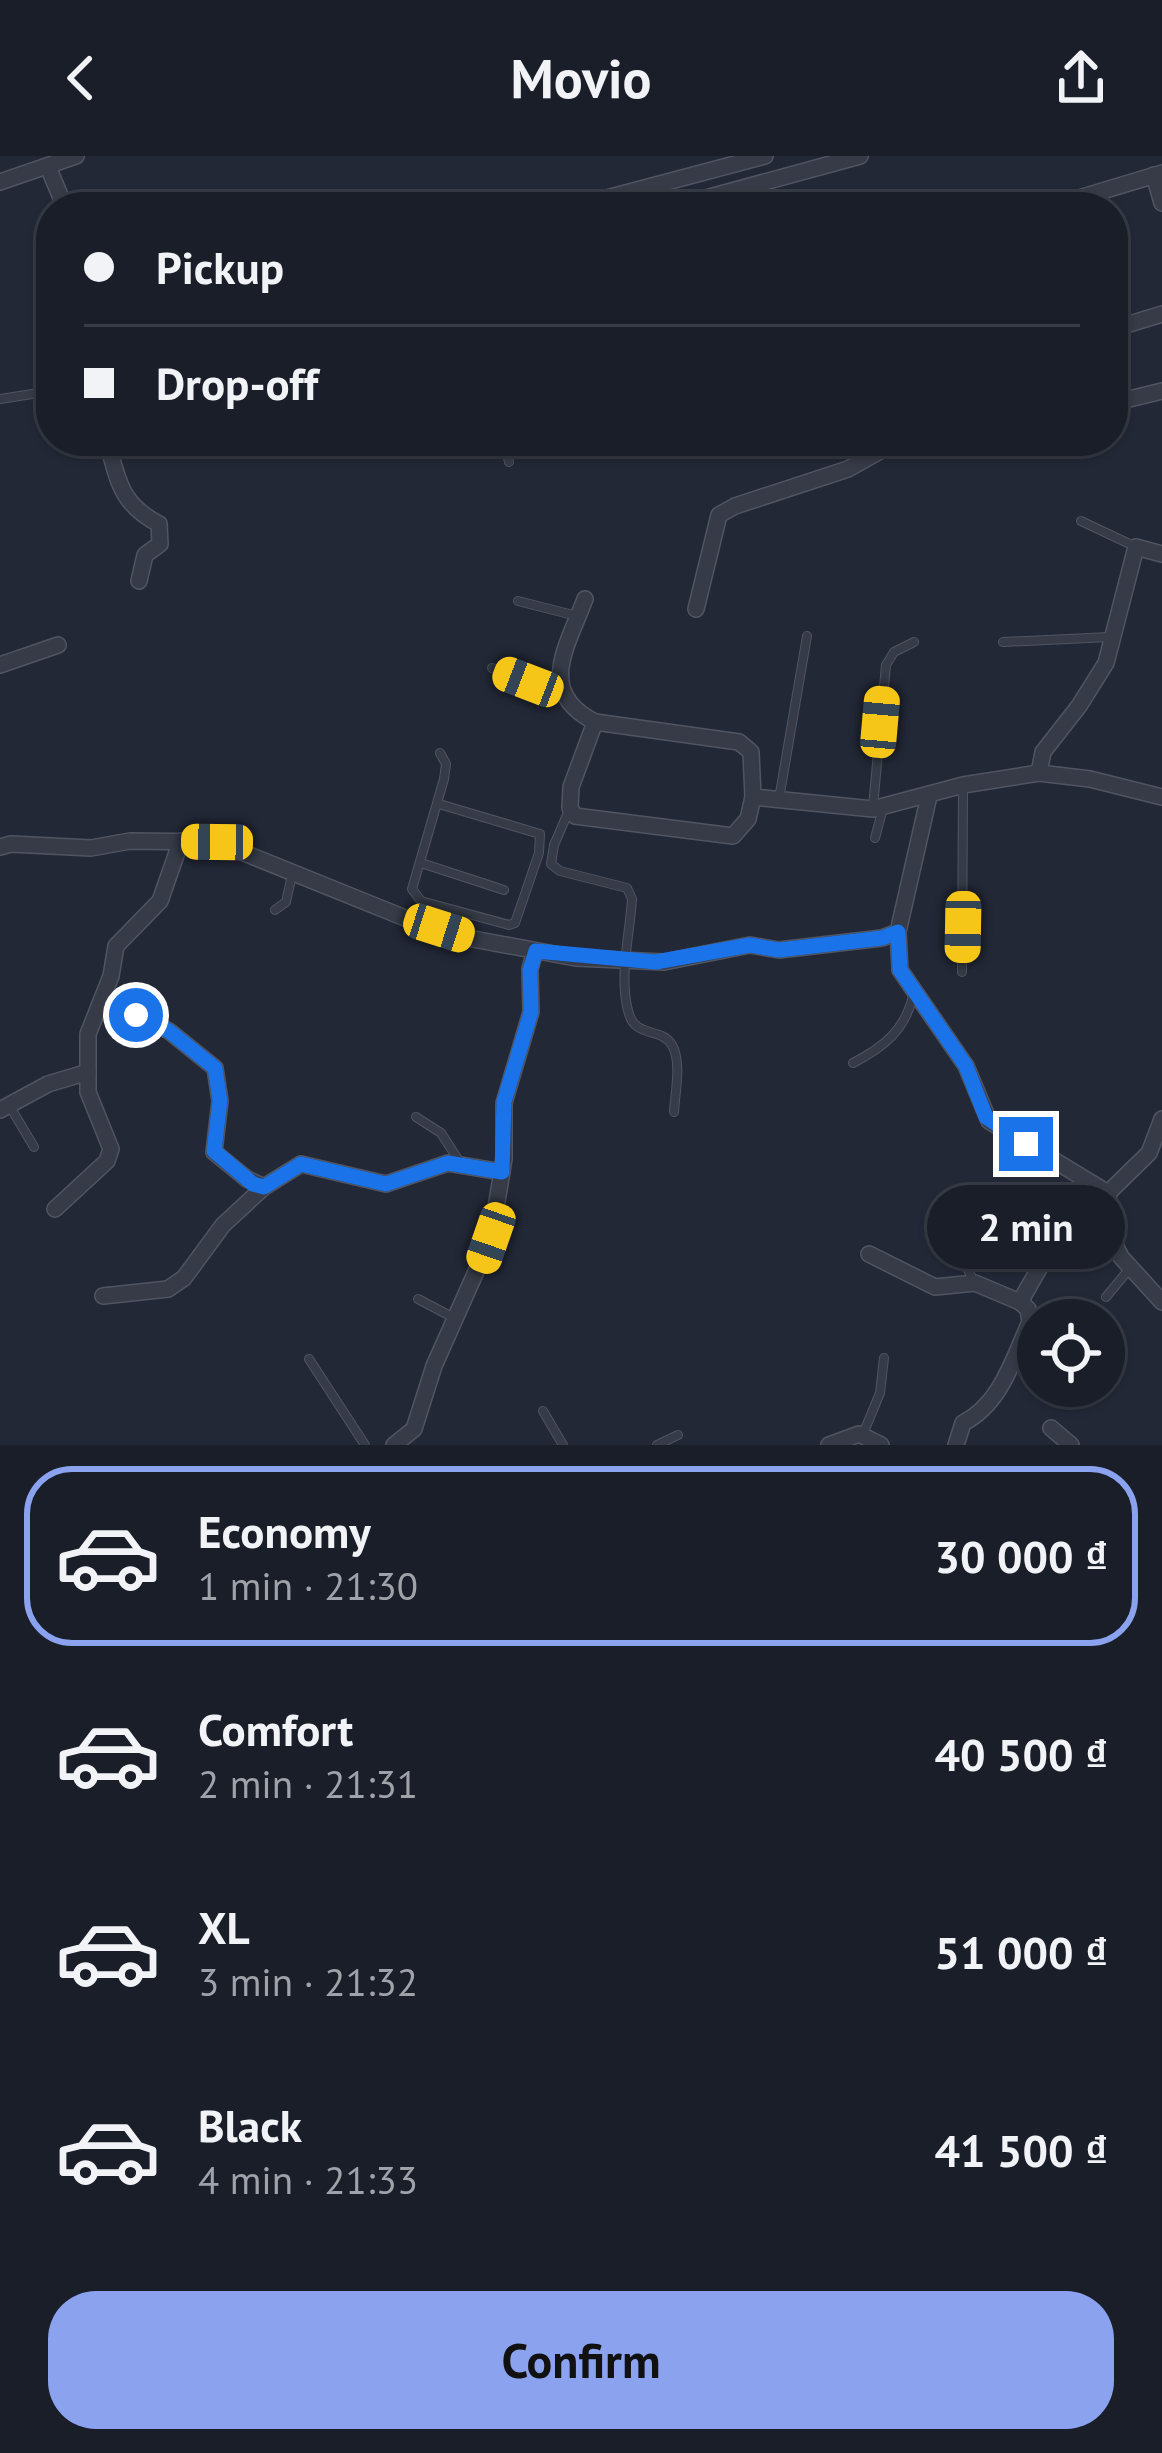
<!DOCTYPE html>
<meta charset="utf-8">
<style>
body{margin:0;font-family:"PT Sans",sans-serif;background:#232731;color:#f1f3f6;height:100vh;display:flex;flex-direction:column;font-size:45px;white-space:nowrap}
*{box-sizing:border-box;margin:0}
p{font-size:39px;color:#9fa2a8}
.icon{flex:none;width:66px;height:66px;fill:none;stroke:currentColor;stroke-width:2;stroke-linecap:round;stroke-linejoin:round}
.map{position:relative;height:1289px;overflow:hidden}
.sheet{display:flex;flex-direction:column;background:#1a1e29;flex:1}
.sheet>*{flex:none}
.top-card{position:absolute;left:36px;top:36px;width:1092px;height:264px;border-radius:48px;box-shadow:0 3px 9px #0004,0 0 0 3px #383c46;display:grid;align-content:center;height:264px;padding:0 48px;background:#1a1e29}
.controls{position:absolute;left:1017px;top:1143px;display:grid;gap:24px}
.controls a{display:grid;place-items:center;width:108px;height:108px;border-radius:50%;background:#1a1e29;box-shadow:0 3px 9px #0004,0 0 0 3px #383c46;font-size:60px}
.end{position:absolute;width:54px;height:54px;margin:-27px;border:15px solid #1a73e8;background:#fff;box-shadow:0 0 0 6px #fff}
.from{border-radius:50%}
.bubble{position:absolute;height:84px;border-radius:42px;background:#1a1e29;box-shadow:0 3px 9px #0004,0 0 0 3px #383c46;font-size:39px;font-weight:700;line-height:84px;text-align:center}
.car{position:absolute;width:36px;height:72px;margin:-36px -18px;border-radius:15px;box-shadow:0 0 9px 3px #0007;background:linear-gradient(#f5c518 24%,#345 0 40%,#f5c518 0 76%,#345 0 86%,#f5c518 0)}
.top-card b{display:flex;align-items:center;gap:42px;height:114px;font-size:45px}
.top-card b+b{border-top:3px solid #383c46}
.top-card i{width:30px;height:30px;background:#f1f3f6}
ul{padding:21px 0 0;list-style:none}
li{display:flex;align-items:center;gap:36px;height:180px;margin:0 24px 18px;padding:0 24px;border:6px solid transparent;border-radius:48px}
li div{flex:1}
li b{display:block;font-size:45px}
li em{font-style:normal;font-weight:700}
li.selected{border-color:#8ba3ee}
li>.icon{width:108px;height:108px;stroke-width:1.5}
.primary-button{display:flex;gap:24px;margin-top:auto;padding:24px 48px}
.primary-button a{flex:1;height:138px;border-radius:48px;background:#8ba3ee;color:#111;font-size:48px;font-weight:700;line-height:138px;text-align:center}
header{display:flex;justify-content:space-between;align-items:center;height:156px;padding:0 48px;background:#1a1e29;font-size:54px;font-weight:700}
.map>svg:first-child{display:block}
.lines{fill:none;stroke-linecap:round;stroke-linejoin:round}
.lane-casing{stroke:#515562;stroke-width:10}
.street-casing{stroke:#515562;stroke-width:18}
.lane{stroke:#363b47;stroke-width:8}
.street{stroke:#363b47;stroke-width:15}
.route{stroke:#1a73e8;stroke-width:15}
</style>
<header><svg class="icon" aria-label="back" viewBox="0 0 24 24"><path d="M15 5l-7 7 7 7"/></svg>Movio<svg class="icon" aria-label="share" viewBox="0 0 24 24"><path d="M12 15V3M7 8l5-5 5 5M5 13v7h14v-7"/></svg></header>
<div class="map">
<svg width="1162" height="1289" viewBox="0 0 1162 1289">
<rect width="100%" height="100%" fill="#232837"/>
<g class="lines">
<defs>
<g id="lane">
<polyline points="0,243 51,235"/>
<polyline points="504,285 509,306"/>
<polyline points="1081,365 1134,390"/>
<polyline points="518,445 577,460"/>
<polyline points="1003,486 1109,481"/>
<polyline points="492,512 528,526 559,532"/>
<polyline points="779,643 807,480"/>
<polyline points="439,648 540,678 539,697 515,767 509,769 421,745 412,733 444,623 446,608 440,597"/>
<polyline points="873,651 886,509 894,496 914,486"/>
<path d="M 570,652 L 554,689 L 551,708 L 560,715 L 627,732 L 632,743 C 630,778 618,823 629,858 C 636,882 661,871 672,889 C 682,906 675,937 674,956"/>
<polyline points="875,682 883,652"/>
<polyline points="421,707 504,734"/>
<polyline points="275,754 286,746 292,719"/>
<polyline points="962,816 963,631"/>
<path d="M 853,907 C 884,891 905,874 913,840"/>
<polyline points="9,949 34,991"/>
<polyline points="416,961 441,977 459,1005"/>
<polyline points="1008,1055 1052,1086"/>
<polyline points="959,1095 974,1126"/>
<polyline points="1106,1141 1131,1111"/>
<polyline points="418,1143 454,1162"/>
<polyline points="309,1203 365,1289"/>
<polyline points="543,1255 563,1289"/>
<polyline points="863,1278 880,1237 884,1202"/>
<polyline points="657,1289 678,1279"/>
</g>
<g id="street">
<polyline points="48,11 65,51"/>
<polyline points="1154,19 1162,47"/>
<polyline points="0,26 76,0"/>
<polyline points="573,51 765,0"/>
<polyline points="673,51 860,0"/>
<polyline points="1049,51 1162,17"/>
<polyline points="1113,173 1162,158"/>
<polyline points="1113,247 1162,235"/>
<path d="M 107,285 C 118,324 120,348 159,368 L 160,388 L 145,399 L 139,425"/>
<path d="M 585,443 C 568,489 535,536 595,566 L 739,586 L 751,596 L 753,641 L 873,653 L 963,629 L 1039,617 L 1090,623 L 1162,641"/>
<polyline points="696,453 719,359 735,350 848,313 898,285"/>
<polyline points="0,509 58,489"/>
<polyline points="595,566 571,631 570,652 575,660 733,680 748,663 753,641"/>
<polyline points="1039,617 1043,596 1079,550 1106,507 1136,391 1162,398"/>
<polyline points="929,640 898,776 900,814 966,910 989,965 1108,1037"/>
<polyline points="0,691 11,688 91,692 130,685 217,686 405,762 473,783 576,802 664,806 750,789 779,794 882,782 898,776"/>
<polyline points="104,842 169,875 215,912 220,945 214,996 247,1023 264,1031"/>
<polyline points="0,954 48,928 88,916"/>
<polyline points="1162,963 1149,997 1108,1037 1114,1087 1121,1101 1162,1146"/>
<polyline points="55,1053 107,1005 111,993 88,936 88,878 111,820 116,790 160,745 181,685"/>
<path d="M 869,1098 L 935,1131 L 975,1127 L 1020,1146 L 1028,1153 L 1030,1166 C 1013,1203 1001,1248 963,1267 L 956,1289"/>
<polyline points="103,1140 168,1133 184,1122 223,1069 264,1031 301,1008 386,1028 448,1007 502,1016"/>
<polyline points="1020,1146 1058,1079 1100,1033"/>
<polyline points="1051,1272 1071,1289"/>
<polyline points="394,1289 414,1273 434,1210 491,1082 504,1003 504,947 531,856 530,813 535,795"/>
<polyline points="829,1289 859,1278 881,1289"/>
</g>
</defs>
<!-- lane casing -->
<use href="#lane" class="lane-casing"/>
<!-- street casing -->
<use href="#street" class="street-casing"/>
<!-- lane -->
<use href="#lane" class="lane"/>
<!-- street -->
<use href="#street" class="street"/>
</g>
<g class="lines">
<!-- route -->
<polyline class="route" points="136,859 169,875 215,912 220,945 214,995 253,1028 264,1031 301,1008 386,1028 448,1007 502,1016 504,946 531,856 530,814 536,795 656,806 750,789 779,794 882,782 898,776 900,814 966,910 986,961 1026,988"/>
</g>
</svg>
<div class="controls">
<a><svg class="icon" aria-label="locate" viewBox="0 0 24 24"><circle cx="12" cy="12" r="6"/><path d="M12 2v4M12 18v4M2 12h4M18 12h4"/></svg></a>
</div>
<i class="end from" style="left:136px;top:859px"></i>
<i class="end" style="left:1026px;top:988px"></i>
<div class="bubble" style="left:927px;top:1029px;width:198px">2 min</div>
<i class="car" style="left:528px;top:526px;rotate:291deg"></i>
<i class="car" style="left:880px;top:566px;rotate:5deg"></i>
<i class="car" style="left:217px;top:686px;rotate:271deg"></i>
<i class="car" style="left:963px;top:771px;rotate:181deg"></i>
<i class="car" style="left:439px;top:772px;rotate:108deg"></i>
<i class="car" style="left:491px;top:1082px;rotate:199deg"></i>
<div class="top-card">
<b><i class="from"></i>Pickup</b>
<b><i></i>Drop-off</b>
</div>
</div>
<section class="sheet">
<ul>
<li class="selected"><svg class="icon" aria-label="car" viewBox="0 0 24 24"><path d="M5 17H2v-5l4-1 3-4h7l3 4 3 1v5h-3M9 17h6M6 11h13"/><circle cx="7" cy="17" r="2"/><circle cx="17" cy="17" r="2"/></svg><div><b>Economy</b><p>1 min · 21:30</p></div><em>30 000 ₫</em></li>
<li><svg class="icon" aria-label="car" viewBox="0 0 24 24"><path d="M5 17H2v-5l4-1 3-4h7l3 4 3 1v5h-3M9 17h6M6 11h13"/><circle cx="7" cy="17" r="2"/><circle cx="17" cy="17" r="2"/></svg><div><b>Comfort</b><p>2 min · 21:31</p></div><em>40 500 ₫</em></li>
<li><svg class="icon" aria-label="car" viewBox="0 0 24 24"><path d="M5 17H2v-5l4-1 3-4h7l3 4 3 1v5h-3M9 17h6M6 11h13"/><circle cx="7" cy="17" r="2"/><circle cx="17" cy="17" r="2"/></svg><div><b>XL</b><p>3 min · 21:32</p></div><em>51 000 ₫</em></li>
<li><svg class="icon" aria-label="car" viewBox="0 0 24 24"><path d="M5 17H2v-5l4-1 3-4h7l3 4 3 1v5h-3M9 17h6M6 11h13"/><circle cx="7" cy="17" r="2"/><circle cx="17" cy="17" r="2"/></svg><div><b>Black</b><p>4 min · 21:33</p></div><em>41 500 ₫</em></li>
</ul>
<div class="primary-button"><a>Confirm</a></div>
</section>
